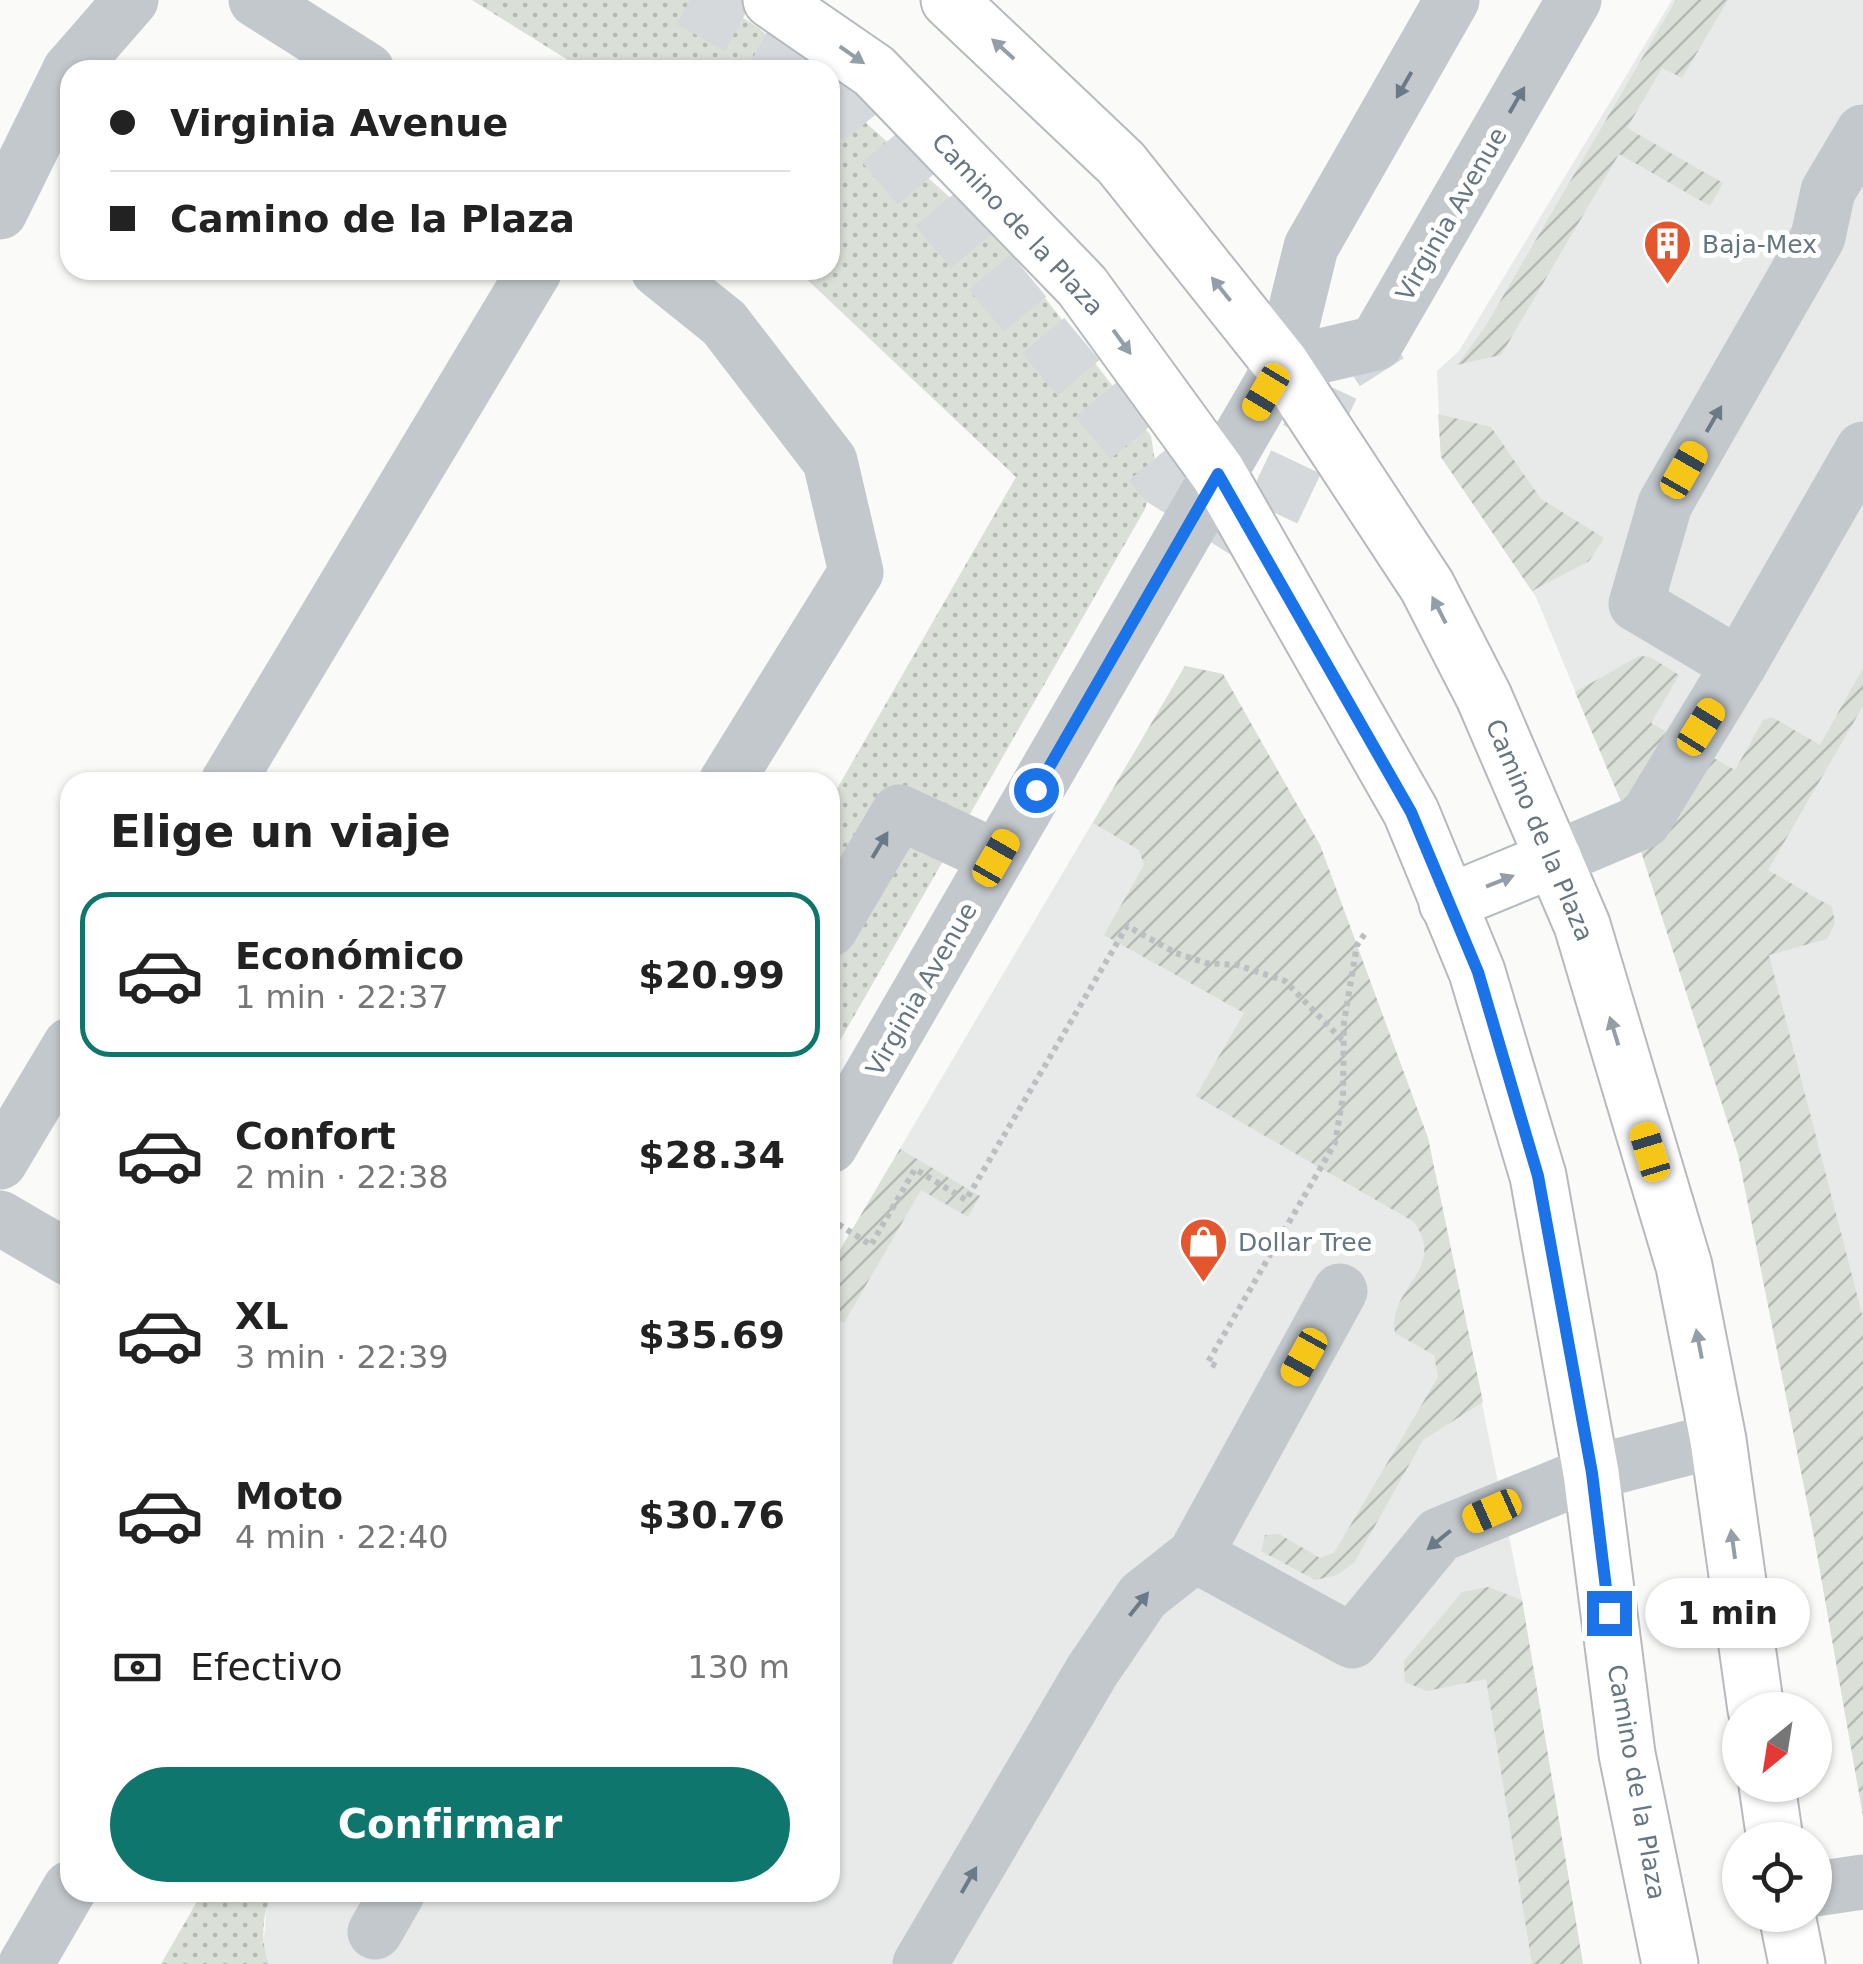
<!DOCTYPE html>
<html lang="es">
<meta charset="utf-8">
<style>
body{margin:0;font-family:"DejaVu Sans",sans-serif;background:#f2f2f2;color:#222;height:100vh;display:flex;flex-direction:column;font-size:38px;white-space:nowrap}
*{box-sizing:border-box;margin:0}
p{font-size:32px;color:#767676}
.icon{flex:none;width:55px;height:55px;fill:none;stroke:currentColor;stroke-width:2;stroke-linecap:round;stroke-linejoin:round}
.map{position:relative;flex:1;overflow:hidden}
.details{position:absolute;left:60px;top:772px;width:780px;height:1130px;display:flex;flex-direction:column;background:#fff;border-radius:30px;box-shadow:0 2px 8px #0004}
.details>*{flex:none}
.guide{position:absolute;left:60px;top:60px;width:780px;height:220px;border-radius:30px;box-shadow:0 2px 8px #0004;display:grid;align-content:center;height:220px;padding:0 50px;background:#fff}
.needle{width:65px;rotate:210deg}
.controls{position:absolute;left:1722px;top:1692px;display:grid;gap:20px}
.controls a{display:grid;place-items:center;width:110px;height:110px;border-radius:50%;background:#fff;box-shadow:0 2px 8px #0004;font-size:50px}
.end{position:absolute;width:45px;height:45px;margin:-22px;border:12px solid #1a73e8;background:#fff;box-shadow:0 0 0 5px #fff}
.from{border-radius:50%}
.bubble{position:absolute;height:70px;border-radius:35px;background:#fff;box-shadow:0 2px 8px #0004;font-size:32px;font-weight:800;line-height:70px;text-align:center}
.car{position:absolute;width:30px;height:60px;margin:-30px -15px;border-radius:12px;box-shadow:0 0 8px 2px #0007;background:linear-gradient(#f5c518 24%,#345 0 40%,#f5c518 0 76%,#345 0 86%,#f5c518 0)}
.guide b{display:flex;align-items:center;gap:35px;height:95px;font-size:38px}
.guide b+b{border-top:2px solid #e0e0e0}
.guide i{width:25px;height:25px;background:#222}
ul{padding:0;list-style:none}
li{display:flex;align-items:center;gap:30px;height:165px;margin:0 20px 15px;padding:0 30px;border:5px solid transparent;border-radius:30px}
li div{flex:1}
li b{display:block;font-size:38px}
li em{font-style:normal;font-weight:800}
li.on{border-color:#0f766e}
li>.icon{width:90px;height:90px;stroke-width:1.5}
h2{padding:0 50px;font-size:45px;line-height:120px}
.pay{display:flex;align-items:center;gap:25px;height:110px;padding:0 50px;font-size:38px}
.pay p{margin-inline-start:auto}
.primary-button{display:flex;gap:20px;margin-top:auto;padding:20px 50px}
.primary-button a{flex:1;height:115px;border-radius:60px;background:#0f766e;color:#fff;font-size:40px;font-weight:800;line-height:115px;text-align:center}
.map>svg:first-child{display:block}
.built{fill:#e8e9e9}
.grass{fill:url(#grass-dots)}
.garden{fill:url(#garden-furrows)}
.lines{fill:none;stroke-linecap:round;stroke-linejoin:round}
.minor-tunnel{stroke:#d5d9db;stroke-width:55;stroke-dasharray:55 28;stroke-linecap:butt}
.major-casing{stroke:#b5babe;stroke-width:59}
.path{stroke:#bbbfc2;stroke-width:6;stroke-dasharray:5 5;stroke-linecap:butt}
.minor{stroke:#c3c8cc;stroke-width:55}
.major{stroke:#fff;stroke-width:55}
.oneway{fill:#939fa8}
.oneway2{fill:#6a7a87}
.route{stroke:#1a73e8;stroke-width:12}
.labels{text-anchor:middle;stroke-width:10;stroke-linejoin:round;paint-order:stroke}
.street-label{font-size:25px;fill:#657683;stroke:#fff}
.poi-label{font-size:25px;fill:#657683;stroke:#fff;text-anchor:start}
</style>
<div class="map">
<svg width="1863" height="1964" viewBox="0 0 1863 1964">
<defs>
<pattern id="grass-dots" width="8" height="8" patternUnits="userSpaceOnUse" patternTransform="scale(2.5)"><rect width="8" height="8" fill="#dadfd7"/><path d="M2 2h.1M6 6h.1" fill="none" stroke="#b4b9b4" stroke-width="1.8" stroke-linecap="round"/></pattern>
<pattern id="garden-furrows" width="10" height="10" patternUnits="userSpaceOnUse" patternTransform="scale(2.5)"><rect width="10" height="10" fill="#dadfd7"/><path d="M-1 1l2-2M0 10L10 0M9 11l2-2" fill="none" stroke="#b4b9b4"/></pattern>
</defs>
<rect width="100%" height="100%" fill="#fafaf8"/>
<!-- built -->
<g class="built">
<polygon points="1672,0 1863,0 1863,1816 1814,1537 1738,1154 1638,842 1536,597 1441,457 1437,371 1459,351"/>
<polygon points="1185,666 1223,674 1320,845 1428,1138 1522,1600 1583,1964 244,1964 263,1951 267,1903 273,1893 830,1892 830,1267"/>
</g>
<!-- grass -->
<g class="grass">
<polygon points="472,0 715,0 759,28 806,70 584,70"/>
<polygon points="830,91 1006,247 1151,436 1156,468 1145,509 830,1058 830,801 1016,477 797,270 830,270"/>
<path d="M 202,1893 L 273,1893 C 262,1911 260,1944 269,1964 L 161,1964 Z"/>
</g>
<!-- garden -->
<g class="garden">
<polygon points="1676,0 1728,0 1682,78 1662,68 1627,128 1723,183 1710,206 1619,154 1501,355 1457,365 1485,327"/>
<polygon points="1438,414 1491,427 1541,499 1604,538 1589,561 1532,591 1441,457"/>
<polygon points="1639,656 1650,657 1679,675 1651,723 1735,770 1763,720 1772,717 1820,745 1863,668 1863,706 1768,870 1832,907 1835,923 1827,939 1769,955 1863,1318 1863,1816 1814,1537 1738,1154 1638,842 1575,692"/>
<path d="M 1185,666 L 1223,674 L 1320,845 L 1428,1138 L 1483,1402 L 1423,1440 L 1354,1563 L 1337,1575 L 1315,1580 L 1261,1551 L 1265,1535 L 1279,1534 L 1320,1558 L 1334,1553 L 1438,1377 L 1434,1355 L 1395,1333 C 1387,1287 1448,1270 1414,1222 L 1196,1096 L 1244,1013 L 1104,935 L 1144,865 L 1139,850 L 1093,823 Z"/>
<polygon points="900,1149 980,1196 968,1217 921,1190 844,1323 830,1314 830,1267"/>
<polygon points="1488,1587 1522,1600 1583,1964 1532,1964 1486,1679 1427,1691 1405,1682 1404,1661 1462,1592"/>
</g>
<g class="lines">
<!-- minor-tunnel -->
<g class="minor-tunnel">
<polyline points="690,0 815,70"/>
<polyline points="830,81 1164,480 1259,540 1342,365 1389,335"/>
</g>
<defs>
<g id="major">
<polyline points="771,0 874,71 1082,286 1218,473 1411,812 1477,972 1538,1176 1591,1473 1627,1754 1670,1964"/>
<polyline points="949,0 1121,163 1282,365 1427,586 1484,697 1582,925 1684,1266 1718,1440 1756,1710"/>
<polyline points="1447,903 1554,859"/>
<polyline points="1767,1785 1775,1840"/>
<polyline points="1787,1915 1797,1964"/>
</g>
</defs>
<!-- major casing -->
<use href="#major" class="major-casing"/>
<!-- path -->
<g class="path">
<polyline points="830,1219 871,1245 915,1169 966,1200 1127,926 1176,953 1206,963 1237,965 1285,981 1345,1043"/>
<polyline points="1216,1366 1208,1362 1335,1143 1343,1097 1344,1022 1357,945 1366,932"/>
</g>
<!-- minor -->
<g class="minor">
<polyline points="256,0 367,70"/>
<polyline points="70,70 131,0"/>
<polyline points="1863,132 1828,191 1818,237 1665,504 1636,604 1739,665 1863,449"/>
<polyline points="0,212 70,70"/>
<polyline points="658,270 724,323 830,461 856,572 726,782"/>
<polyline points="1282,365 1376,343 1574,0"/>
<polyline points="228,782 535,270"/>
<polyline points="1554,859 1644,821 1739,665"/>
<polyline points="830,929 899,812 996,857"/>
<polyline points="830,1146 1282,365 1311,247 1452,0"/>
<polyline points="0,1162 70,1045"/>
<polyline points="0,1218 70,1259"/>
<polyline points="1340,1291 1195,1555 1352,1641 1439,1535 1591,1473 1718,1440"/>
<polyline points="1815,1889 1863,1882"/>
<polyline points="375,1932 398,1892"/>
<polyline points="26,1964 70,1888"/>
<polyline points="920,1964 1092,1671 1143,1596 1195,1555"/>
</g>
<!-- major -->
<use href="#major" class="major"/>
</g>
<!-- one-way arrows -->
<defs><path id="oneway-solid" d="M-6-.8H1V-3.2L6.5 0L1 3.2V.8H-6Z" transform="scale(2.5)"/></defs>
<g class="oneway">
<use href="#oneway-solid" transform="translate(1003 49) rotate(-138)"/>
<use href="#oneway-solid" transform="translate(852 55) rotate(35)"/>
<use href="#oneway-solid" transform="translate(1221 289) rotate(-129)"/>
<use href="#oneway-solid" transform="translate(1122 342) rotate(54)"/>
<use href="#oneway-solid" transform="translate(1439 610) rotate(-117)"/>
<use href="#oneway-solid" transform="translate(1500 881) rotate(-22)"/>
<use href="#oneway-solid" transform="translate(1614 1031) rotate(-107)"/>
<use href="#oneway-solid" transform="translate(1699 1344) rotate(-101)"/>
<use href="#oneway-solid" transform="translate(1733 1544) rotate(-98)"/>
</g>
<g class="oneway2">
<use href="#oneway-solid" transform="translate(1404 85) rotate(120)"/>
<use href="#oneway-solid" transform="translate(1517 100) rotate(-60)"/>
<use href="#oneway-solid" transform="translate(1714 419) rotate(-60)"/>
<use href="#oneway-solid" transform="translate(880 845) rotate(-59)"/>
<use href="#oneway-solid" transform="translate(1439 1540) rotate(141)"/>
<use href="#oneway-solid" transform="translate(1139 1604) rotate(-51)"/>
<use href="#oneway-solid" transform="translate(969 1880) rotate(-60)"/>
</g>
<g class="lines">
<!-- route -->
<polyline class="route" points="1036,790 1218,474 1411,812 1478,972 1538,1176 1592,1473 1609,1613"/>
</g>
<!-- icons -->
<defs>
<symbol id="building-pin" viewBox="-11 -11 22 30"><path d="M0 17L-7.5 6A9.5 9.5 0 1 1 7.5 6Z" fill="#e4572e" stroke="#fff"/><path d="M-4-6H4V6H1V3H-1V6H-4ZM-2.5-4.3h1.7v1.8h-1.7ZM.8-4.3h1.7v1.8H.8ZM-2.5-1h1.7V.8h-1.7ZM.8-1h1.7V.8H.8Z" fill="#fff"/></symbol>
<symbol id="shop-pin" viewBox="-11 -11 22 30"><path d="M0 17L-7.5 6A9.5 9.5 0 1 1 7.5 6Z" fill="#e4572e" stroke="#fff"/><path d="M-5-2.5h2.3a2.7 3.5 0 0 1 5.4 0H5L5.5 6h-11ZM-1.5-2.5h3a1.5 2.3 0 0 0-3 0Z" fill="#fff"/></symbol>
</defs>
<g fill-rule="evenodd">
<use href="#building-pin" x="1640" y="216" width="55" height="75"/>
<use href="#shop-pin" x="1176" y="1214" width="55" height="75"/>
</g>
<g class="labels">
<!-- street labels -->
<g class="street-label">
<text transform="translate(1451 214) rotate(-60)" y="9">Virginia Avenue</text>
<text transform="translate(1018 224) rotate(47)" y="9">Camino de la Plaza</text>
<text transform="translate(1540 830) rotate(67)" y="9">Camino de la Plaza</text>
<text transform="translate(921 989) rotate(-60)" y="9">Virginia Avenue</text>
<text transform="translate(1637 1782) rotate(80)" y="9">Camino de la Plaza</text>
</g>
<!-- poi labels -->
<g class="poi-label">
<text x="1702" y="253">Baja-Mex</text>
<text x="1238" y="1251">Dollar Tree</text>
</g>
</g>
</svg>
<div class="controls">
<a><svg class="needle" viewBox="-14 -14 28 28"><path d="M0-13l5 13h-10z" fill="#e53935"/><path d="M0 13l5-13h-10z" fill="#767676"/></svg></a>
<a><svg class="icon" aria-label="locate" viewBox="0 0 24 24"><circle cx="12" cy="12" r="6"/><path d="M12 2v4M12 18v4M2 12h4M18 12h4"/></svg></a>
</div>
<i class="end from" style="left:1036px;top:790px"></i>
<i class="end" style="left:1609px;top:1613px"></i>
<div class="bubble" style="left:1645px;top:1578px;width:165px">1 min</div>
<i class="car" style="left:1266px;top:392px;rotate:211deg"></i>
<i class="car" style="left:1684px;top:470px;rotate:30deg"></i>
<i class="car" style="left:1701px;top:727px;rotate:32deg"></i>
<i class="car" style="left:996px;top:858px;rotate:30deg"></i>
<i class="car" style="left:1650px;top:1152px;rotate:343deg"></i>
<i class="car" style="left:1304px;top:1357px;rotate:209deg"></i>
<i class="car" style="left:1492px;top:1511px;rotate:246deg"></i>
<div class="guide">
<b><i class="from"></i>Virginia Avenue</b>
<b><i></i>Camino de la Plaza</b>
</div>
<section class="details">
<h2>Elige un viaje</h2>
<ul>
<li class="on"><svg class="icon" aria-label="car" viewBox="0 0 24 24"><path d="M5 17H2v-5l4-1 3-4h7l3 4 3 1v5h-3M9 17h6M6 11h13"/><circle cx="7" cy="17" r="2"/><circle cx="17" cy="17" r="2"/></svg><div><b>Económico</b><p>1 min · 22:37</p></div><em>$20.99</em></li>
<li><svg class="icon" aria-label="car" viewBox="0 0 24 24"><path d="M5 17H2v-5l4-1 3-4h7l3 4 3 1v5h-3M9 17h6M6 11h13"/><circle cx="7" cy="17" r="2"/><circle cx="17" cy="17" r="2"/></svg><div><b>Confort</b><p>2 min · 22:38</p></div><em>$28.34</em></li>
<li><svg class="icon" aria-label="car" viewBox="0 0 24 24"><path d="M5 17H2v-5l4-1 3-4h7l3 4 3 1v5h-3M9 17h6M6 11h13"/><circle cx="7" cy="17" r="2"/><circle cx="17" cy="17" r="2"/></svg><div><b>XL</b><p>3 min · 22:39</p></div><em>$35.69</em></li>
<li><svg class="icon" aria-label="car" viewBox="0 0 24 24"><path d="M5 17H2v-5l4-1 3-4h7l3 4 3 1v5h-3M9 17h6M6 11h13"/><circle cx="7" cy="17" r="2"/><circle cx="17" cy="17" r="2"/></svg><div><b>Moto</b><p>4 min · 22:40</p></div><em>$30.76</em></li>
</ul>
<div class="pay"><svg class="icon" aria-label="cash" viewBox="0 0 24 24"><path d="M3 7h18v10H3z"/><circle cx="12" cy="12" r="2"/></svg>Efectivo<p>130 m</p></div>
<div class="primary-button"><a>Confirmar</a></div>
</section>
</div>
